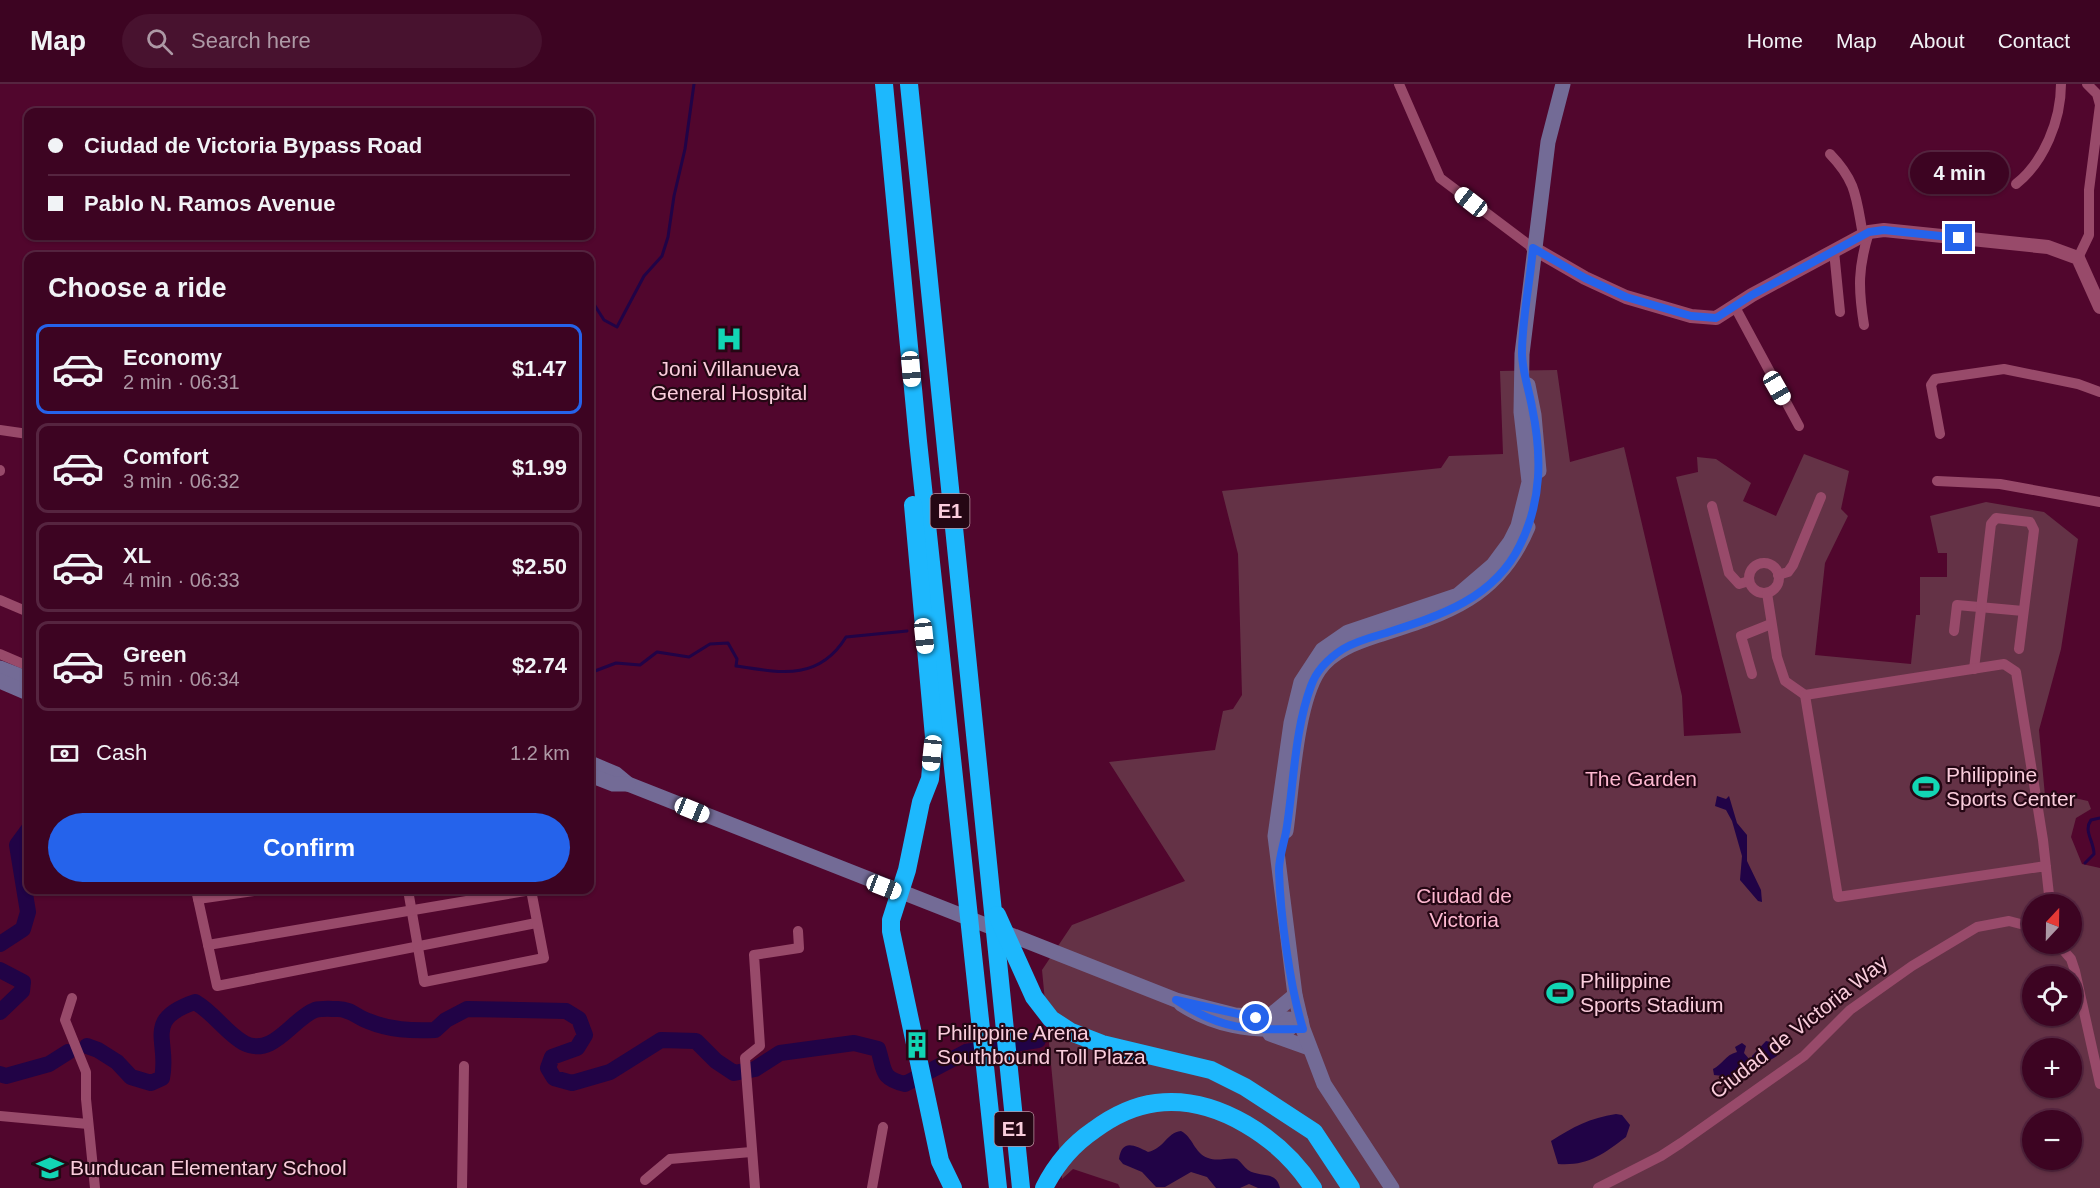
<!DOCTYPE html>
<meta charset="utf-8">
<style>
body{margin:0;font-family:Arial,sans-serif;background:#48122f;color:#f1f3f6;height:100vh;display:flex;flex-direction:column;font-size:22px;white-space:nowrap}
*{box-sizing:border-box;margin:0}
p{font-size:20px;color:#ad98a5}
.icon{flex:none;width:33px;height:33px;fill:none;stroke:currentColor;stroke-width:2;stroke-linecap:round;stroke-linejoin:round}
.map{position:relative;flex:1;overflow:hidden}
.sheet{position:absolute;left:24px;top:168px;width:570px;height:642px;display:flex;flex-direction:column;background:#3d0422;border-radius:12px;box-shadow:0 2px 4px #0004,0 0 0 2px #562540}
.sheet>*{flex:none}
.banner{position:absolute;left:24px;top:24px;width:570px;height:132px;border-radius:12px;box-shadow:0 2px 4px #0004,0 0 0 2px #562540;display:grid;align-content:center;height:132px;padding:0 24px;background:#3d0422}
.needle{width:39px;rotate:22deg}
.fabs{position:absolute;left:2022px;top:810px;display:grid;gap:12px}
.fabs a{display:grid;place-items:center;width:60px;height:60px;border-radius:50%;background:#3d0422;box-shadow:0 2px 4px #0004,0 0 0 2px #562540;font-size:30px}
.end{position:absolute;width:27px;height:27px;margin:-14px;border:8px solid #2563eb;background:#fff;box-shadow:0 0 0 3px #fff}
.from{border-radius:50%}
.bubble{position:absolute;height:42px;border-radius:21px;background:#3d0422;box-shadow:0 2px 4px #0004,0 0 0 2px #562540;font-size:20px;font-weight:700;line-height:42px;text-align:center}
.car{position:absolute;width:18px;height:36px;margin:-18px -9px;border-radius:8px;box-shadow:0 0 4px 2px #0007;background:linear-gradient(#fff 24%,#345 0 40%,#fff 0 76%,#345 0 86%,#fff 0)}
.banner b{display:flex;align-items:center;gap:21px;height:57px;font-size:22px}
.banner b+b{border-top:2px solid #562540}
.banner i{width:15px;height:15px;background:#f1f3f6}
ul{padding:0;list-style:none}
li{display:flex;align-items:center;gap:18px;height:90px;margin:0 12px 9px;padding:0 12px;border:3px solid #562540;border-radius:12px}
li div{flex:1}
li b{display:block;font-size:22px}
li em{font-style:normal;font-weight:700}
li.selected{border-color:#2563eb}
li>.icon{width:54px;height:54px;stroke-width:1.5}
h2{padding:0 24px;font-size:27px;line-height:72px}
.pay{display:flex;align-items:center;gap:15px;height:66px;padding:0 24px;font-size:22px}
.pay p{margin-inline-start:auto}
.action{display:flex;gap:12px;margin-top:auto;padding:12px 24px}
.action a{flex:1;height:69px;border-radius:36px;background:#2563eb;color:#fff;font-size:24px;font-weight:700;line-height:69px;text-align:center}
header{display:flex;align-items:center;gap:36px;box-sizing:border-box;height:84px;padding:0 30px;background:#3d0422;border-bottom:2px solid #562540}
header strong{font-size:28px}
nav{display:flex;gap:33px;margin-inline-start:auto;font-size:21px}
.search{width:420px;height:54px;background:#48122f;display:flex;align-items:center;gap:15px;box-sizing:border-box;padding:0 21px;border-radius:33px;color:#ad98a5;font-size:22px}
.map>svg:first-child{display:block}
.green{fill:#643246;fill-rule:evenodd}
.water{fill:#210346}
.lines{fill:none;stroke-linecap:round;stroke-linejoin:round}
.stream{stroke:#210346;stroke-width:3}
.river{stroke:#210346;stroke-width:16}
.minor{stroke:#984a6a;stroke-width:10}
.tertiary{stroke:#984a6a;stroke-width:14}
.secondary{stroke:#736b96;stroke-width:15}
.motorway{stroke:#1db8fd;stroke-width:18}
.route{stroke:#2563eb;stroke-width:8}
.labels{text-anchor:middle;stroke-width:4.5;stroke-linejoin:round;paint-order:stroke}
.shield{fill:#250714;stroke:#ba92a0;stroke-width:1.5}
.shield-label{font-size:20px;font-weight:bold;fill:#facddc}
.poi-label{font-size:21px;fill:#facddc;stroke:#250714;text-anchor:start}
.park-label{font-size:21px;fill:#fdb8d0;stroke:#250714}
.street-label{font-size:21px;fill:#facddc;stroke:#250714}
</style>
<header>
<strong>Map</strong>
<div class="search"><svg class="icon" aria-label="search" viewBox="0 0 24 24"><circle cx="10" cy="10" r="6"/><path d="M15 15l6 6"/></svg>Search here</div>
<nav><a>Home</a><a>Map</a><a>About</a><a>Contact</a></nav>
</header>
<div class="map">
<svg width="2100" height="1104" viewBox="0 0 2100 1104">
<rect width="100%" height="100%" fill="#51062d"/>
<!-- green -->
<path class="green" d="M 1557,286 L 1570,378 L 1624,363 L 1682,612 L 1684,652 L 1741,649 L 1676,393 L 1698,388 L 1697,373 L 1716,375 L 1751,399 L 1743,417 L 1776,432 L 1804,370 L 1849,387 L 1841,425 L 1848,432 L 1825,479 L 1815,571 L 1911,580 L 1916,531 L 1920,531 L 1920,493 L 1947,493 L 1947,469 L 1938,469 L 1930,432 L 1986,418 L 2044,428 L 2078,455 L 2061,565 L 2039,646 L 2045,712 L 2056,710 L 2088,717 L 2091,725 L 2076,734 L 2071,753 L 2082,780 L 2100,784 L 2100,1104 L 1120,1104 L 1118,1100 L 1073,1085 L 1062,1095 L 1042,886 L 1072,841 L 1185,797 L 1109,678 L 1215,666 L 1223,627 L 1233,625 L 1242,611 L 1238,470 L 1222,407 L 1441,384 L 1449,372 L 1503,370 L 1500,287 ZM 2032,820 L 2072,820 L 2072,860 L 2032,860 ZM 2032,892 L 2072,892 L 2072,932 L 2032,932 ZM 2032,964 L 2072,964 L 2072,1004 L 2032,1004 ZM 2032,1036 L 2072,1036 L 2072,1076 L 2032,1076 Z"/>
<!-- water -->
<g class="water">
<polygon points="1717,712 1726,715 1729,712 1737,739 1747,751 1747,777 1761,806 1762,818 1758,817 1740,796 1742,772 1732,737 1726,726 1715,722"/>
<polygon points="1766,957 1776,959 1779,965 1777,972 1757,984 1751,978 1752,972"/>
<path d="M 1742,959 L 1746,962 L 1744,969 L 1750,976 L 1748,980 L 1738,983 L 1732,993 L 1714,991 L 1713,985 C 1722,981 1725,971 1737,968 L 1735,963 Z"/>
<path d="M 1616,1030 L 1622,1031 L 1630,1041 L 1626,1053 C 1602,1071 1588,1082 1558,1080 L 1551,1057 C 1573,1043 1590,1034 1616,1030 Z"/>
<path d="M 1181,1047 C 1193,1053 1194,1069 1208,1074 C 1218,1078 1227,1073 1237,1075 C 1241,1078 1244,1083 1248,1086 C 1260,1094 1276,1086 1280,1104 L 1258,1104 L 1249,1100 L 1240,1104 L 1216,1104 L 1207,1093 L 1191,1088 L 1165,1103 L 1156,1103 L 1142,1088 L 1123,1080 L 1119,1075 C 1122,1055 1134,1061 1148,1068 C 1165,1064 1166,1049 1181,1047 Z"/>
</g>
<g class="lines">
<!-- stream -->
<g class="stream">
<polyline points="590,214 604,236 617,243 644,192 662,172 668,153 674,112 685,65 694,0"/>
<path d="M 595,587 L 616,579 L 640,581 L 657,568 L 689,573 L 710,560 L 728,559 L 737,575 L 736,582 C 781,589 819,597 846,553 L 907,547"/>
<path d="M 2085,779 L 2094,770 C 2094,757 2083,747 2091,736 L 2100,734"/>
</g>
<!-- river -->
<g class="river">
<polyline points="0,860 23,845 28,828 17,761 28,746"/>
<polyline points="0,886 23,898 22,907 0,928"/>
<path d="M 87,962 L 98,966 L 117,978 L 131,993 L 151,999 L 162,994 C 170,957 142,936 195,918 C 214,929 226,949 244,959 C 273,974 293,934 315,926 C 322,924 331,925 338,925 C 350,925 357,933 368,937 C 390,946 411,947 435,946 L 446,936 L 467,925 L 566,927 L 579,935 L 585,951 L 577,964 L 552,973 L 548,984 L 554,994 L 572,999 L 610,988 L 661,956 L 696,957 L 716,977 L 734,989 L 755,985 L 780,969 L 854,959 L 878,965 C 885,986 880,994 905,1000 L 966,968 L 1038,956"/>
<polyline points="0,990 6,992 49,980 68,968"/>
</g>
<!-- minor -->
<g class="minor">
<polyline points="1399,0 1440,94 1533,164"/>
<path d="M 1830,70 C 1857,98 1856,114 1863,151"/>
<path d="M 2016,100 C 2044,78 2061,36 2061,0"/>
<polyline points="1834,167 1840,228"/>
<polyline points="2078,174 2089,151 2089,106 2100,21 2097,10 2087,0"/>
<polyline points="1735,223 1799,342"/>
<path d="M 1864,241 C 1858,204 1858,184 1869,148"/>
<polyline points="0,346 28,350"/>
<polyline points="1940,350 1931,301 1935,295 2004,285 2078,300 2100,308"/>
<polyline points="0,386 0,387"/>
<polyline points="1937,397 2000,400 2100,418"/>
<polyline points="1712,422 1729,489 1739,500 1749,497"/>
<circle cx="1764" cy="494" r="15"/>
<polyline points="1778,491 1788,488 1793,481 1821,413"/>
<polyline points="1767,509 1777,573 1785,597 1805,611"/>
<polyline points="0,516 28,528"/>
<polyline points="1954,547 1957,521 2023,527"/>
<polyline points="0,570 28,582"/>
<polyline points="1974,585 1991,440 1996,434 2030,438 2034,446 2019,565"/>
<polyline points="1752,590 1741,552 1771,540"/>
<polyline points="2046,782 1838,813 1805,611 2004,580 2016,588 2043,756 2050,820"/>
<polyline points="196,806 217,902 536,839"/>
<polyline points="408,806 424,898 544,874 531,806"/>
<polyline points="198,815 260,806"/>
<polyline points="2058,860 2071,875 2075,887 2100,1000"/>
<polyline points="208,861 531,806"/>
<polyline points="72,914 65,936 86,988 86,1015 95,1104"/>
<polyline points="0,1032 88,1040"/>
<polyline points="645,1096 670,1075 751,1068"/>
<polyline points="462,1104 464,982"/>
<polyline points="755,1104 745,974 760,962 754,871 799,864 798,847"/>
<polyline points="872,1104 883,1043"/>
<polyline points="1598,1104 1661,1072 1681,1059 1804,972 1850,926 1912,882 1977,843 2009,837 2032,843"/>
</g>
<!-- tertiary -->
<polyline class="tertiary" points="1533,164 1585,194 1626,213 1691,232 1716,234 1752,211 1869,148 1884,146 2048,163 2078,174 2100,223"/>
<!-- secondary -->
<g class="secondary">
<polyline points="1528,301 1534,331 1539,387"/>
<polyline points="0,584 28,595"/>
<polyline points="0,597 28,609"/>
<polyline points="590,679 616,690 628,700 1176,916 1235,931 1301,936"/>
<polyline points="590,691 613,700 628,700"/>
<path d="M 1286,747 C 1292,705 1296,620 1319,586 C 1332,567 1355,559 1376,552 C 1445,530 1498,515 1528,443"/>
<path d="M 1181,920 C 1215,942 1249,947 1289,945"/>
<polyline points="1259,933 1272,930 1295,911"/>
<polyline points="1270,950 1309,964"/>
<polyline points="1392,1104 1324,1000 1303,945 1295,911 1275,752 1291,639 1301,598 1322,566 1348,548 1458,511 1493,481 1510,458 1518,442 1529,398 1521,328 1522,270 1548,58 1563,0"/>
</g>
<!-- motorway -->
<g class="motorway">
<polyline points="884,0 918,357 998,1104"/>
<polyline points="909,0 1021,1104"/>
<polyline points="913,421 934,653 930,695 921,718 907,786 891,836 891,847 940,1077 953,1104"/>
<polyline points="997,831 1034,913 1051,935 1071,948 1102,960 1211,986 1245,1003 1314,1048 1351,1104"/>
<path d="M 1044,1104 C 1056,1080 1072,1061 1094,1046 C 1113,1032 1132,1022 1156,1019 C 1217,1011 1282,1055 1313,1104"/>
</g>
</g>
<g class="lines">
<!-- route -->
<path class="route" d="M 1256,934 L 1176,916 C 1222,947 1250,946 1303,945 C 1290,903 1280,830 1279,786 C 1279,772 1285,757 1287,742 C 1294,696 1295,645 1311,602 C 1317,585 1329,574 1343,565 C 1356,557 1372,553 1386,549 C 1439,532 1494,515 1520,461 C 1542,417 1542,371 1532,323 C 1529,306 1522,286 1522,269 C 1522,235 1530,198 1533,164 L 1585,194 L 1626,213 L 1691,232 L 1716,234 L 1752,211 L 1869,148 L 1884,146 L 1959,154"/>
</g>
<!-- icons -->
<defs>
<symbol id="hospital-bare" viewBox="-9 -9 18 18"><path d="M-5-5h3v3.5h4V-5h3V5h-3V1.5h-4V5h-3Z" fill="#12d5b4" stroke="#250714" stroke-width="2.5" paint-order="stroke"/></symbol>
<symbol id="stadium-bare" viewBox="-9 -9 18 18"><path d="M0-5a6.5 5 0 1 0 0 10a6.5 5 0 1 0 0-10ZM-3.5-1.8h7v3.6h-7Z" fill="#12d5b4" stroke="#250714" stroke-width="2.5" paint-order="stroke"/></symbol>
<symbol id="building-bare" viewBox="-9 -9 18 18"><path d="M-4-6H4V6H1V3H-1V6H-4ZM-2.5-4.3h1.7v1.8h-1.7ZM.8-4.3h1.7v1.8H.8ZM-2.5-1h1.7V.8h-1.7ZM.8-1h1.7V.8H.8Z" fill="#12d5b4" stroke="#250714" stroke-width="2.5" paint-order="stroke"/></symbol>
<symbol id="school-bare" viewBox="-9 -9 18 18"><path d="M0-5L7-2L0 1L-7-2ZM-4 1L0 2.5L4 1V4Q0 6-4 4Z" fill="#12d5b4" stroke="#250714" stroke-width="2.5" paint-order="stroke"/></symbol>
</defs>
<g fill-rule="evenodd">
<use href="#hospital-bare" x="710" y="236" width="38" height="38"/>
<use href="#stadium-bare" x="1907" y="684" width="38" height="38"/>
<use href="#stadium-bare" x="1541" y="890" width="38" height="38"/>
<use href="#building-bare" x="898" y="942" width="38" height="38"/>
<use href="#school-bare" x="31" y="1065" width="38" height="38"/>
</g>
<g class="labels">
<!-- shield labels -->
<g class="shield">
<rect x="930.5" y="410" width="39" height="34" rx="4.5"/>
<rect x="994.5" y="1028" width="39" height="34" rx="4.5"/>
</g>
<g class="shield-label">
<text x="950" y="434">E1</text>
<text x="1014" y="1052">E1</text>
</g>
<!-- poi labels -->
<g class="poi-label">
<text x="729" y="292" text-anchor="middle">Joni Villanueva<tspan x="729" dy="24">General Hospital</tspan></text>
<text x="1946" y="698">Philippine<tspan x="1946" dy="24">Sports Center</tspan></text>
<text x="1580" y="904">Philippine<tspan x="1580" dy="24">Sports Stadium</tspan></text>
<text x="937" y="956">Philippine Arena<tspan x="937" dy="24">Southbound Toll Plaza</tspan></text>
<text x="70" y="1091">Bunducan Elementary School</text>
</g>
<!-- park labels -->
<g class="park-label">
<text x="1641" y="702">The Garden</text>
<text x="1464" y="819">Ciudad de<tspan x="1464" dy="24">Victoria</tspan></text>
</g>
<!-- street labels -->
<g class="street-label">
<text transform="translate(1799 943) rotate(-38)" y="7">Ciudad de Victoria Way</text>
</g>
</g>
</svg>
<div class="fabs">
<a><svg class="needle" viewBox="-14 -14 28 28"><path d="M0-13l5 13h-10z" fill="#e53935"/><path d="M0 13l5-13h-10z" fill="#ad98a5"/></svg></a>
<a><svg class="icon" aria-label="locate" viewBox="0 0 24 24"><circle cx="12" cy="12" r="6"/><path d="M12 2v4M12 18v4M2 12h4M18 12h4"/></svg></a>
<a>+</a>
<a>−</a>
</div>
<i class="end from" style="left:1256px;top:934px"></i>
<i class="end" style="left:1959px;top:154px"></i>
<div class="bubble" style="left:1910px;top:68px;width:99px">4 min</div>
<i class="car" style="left:1471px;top:118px;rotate:308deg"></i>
<i class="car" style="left:911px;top:285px;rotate:175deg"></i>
<i class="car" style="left:1777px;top:304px;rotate:150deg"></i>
<i class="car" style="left:924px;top:552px;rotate:174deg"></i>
<i class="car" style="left:932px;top:669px;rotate:186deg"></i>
<i class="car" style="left:692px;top:726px;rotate:112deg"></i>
<i class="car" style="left:884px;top:803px;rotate:111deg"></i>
<div class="banner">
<b><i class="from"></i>Ciudad de Victoria Bypass Road</b>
<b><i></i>Pablo N. Ramos Avenue</b>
</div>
<section class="sheet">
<h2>Choose a ride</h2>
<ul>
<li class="selected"><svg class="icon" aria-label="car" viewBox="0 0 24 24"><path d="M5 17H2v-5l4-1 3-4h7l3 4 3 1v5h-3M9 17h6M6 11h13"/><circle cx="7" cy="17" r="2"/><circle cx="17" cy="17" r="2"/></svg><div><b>Economy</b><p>2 min · 06:31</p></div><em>$1.47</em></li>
<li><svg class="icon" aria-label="car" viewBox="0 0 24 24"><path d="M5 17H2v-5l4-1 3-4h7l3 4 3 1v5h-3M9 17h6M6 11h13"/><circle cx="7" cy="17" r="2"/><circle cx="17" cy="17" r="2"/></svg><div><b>Comfort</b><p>3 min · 06:32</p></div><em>$1.99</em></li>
<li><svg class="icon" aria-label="car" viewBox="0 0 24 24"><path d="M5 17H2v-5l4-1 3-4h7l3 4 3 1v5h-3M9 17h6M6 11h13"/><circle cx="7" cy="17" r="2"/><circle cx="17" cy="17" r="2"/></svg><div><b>XL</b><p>4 min · 06:33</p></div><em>$2.50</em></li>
<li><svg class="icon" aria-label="car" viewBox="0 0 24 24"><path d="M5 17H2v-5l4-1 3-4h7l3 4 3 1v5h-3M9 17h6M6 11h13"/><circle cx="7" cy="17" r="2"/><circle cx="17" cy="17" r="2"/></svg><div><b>Green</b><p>5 min · 06:34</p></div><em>$2.74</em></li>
</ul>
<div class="pay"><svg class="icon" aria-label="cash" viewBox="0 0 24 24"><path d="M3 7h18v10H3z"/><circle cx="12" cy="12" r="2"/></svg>Cash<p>1.2 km</p></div>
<div class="action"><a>Confirm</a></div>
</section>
</div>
